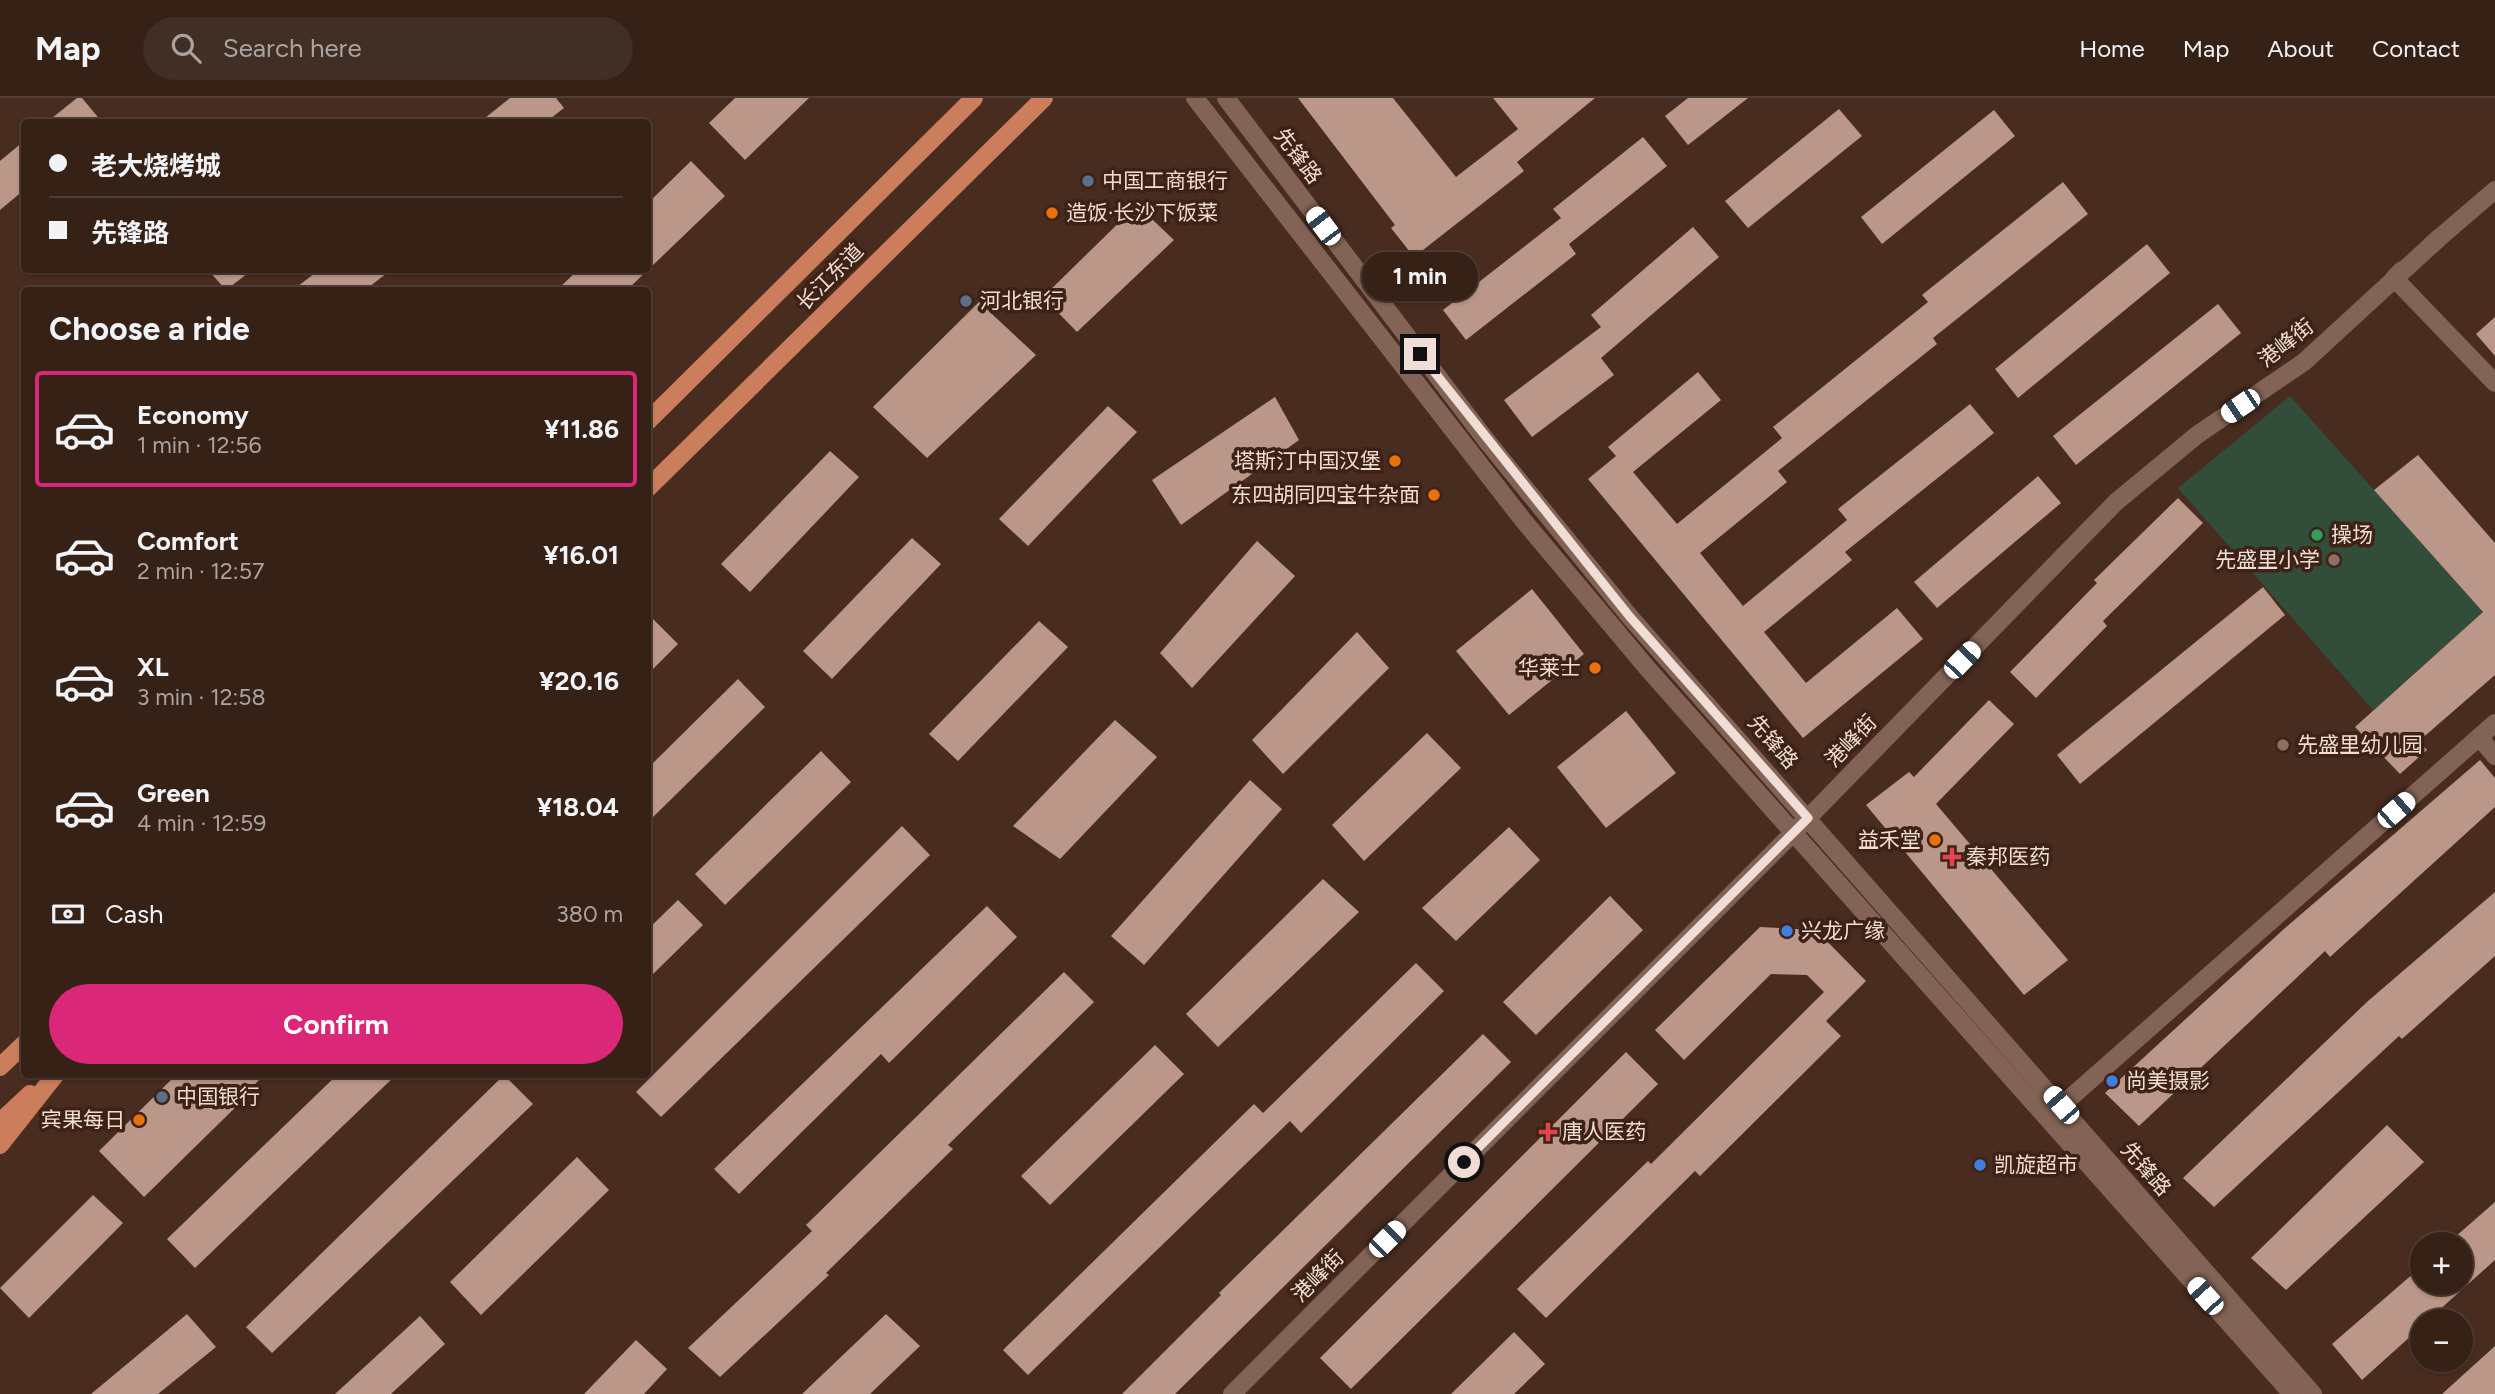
<!DOCTYPE html>
<meta charset="utf-8">
<style>
body{margin:0;font-family:Figtree,"Noto Sans SC",sans-serif;background:#412e24;color:#f1f3f6;height:100vh;display:flex;flex-direction:column;font-size:26px;white-space:nowrap}
*{box-sizing:border-box;margin:0}
p{font-size:23px;color:#aaa3a1}
.icon{flex:none;width:38px;height:38px;fill:none;stroke:currentColor;stroke-width:2;stroke-linecap:round;stroke-linejoin:round}
.map{position:relative;flex:1;overflow:hidden}
.sheet{position:absolute;left:21px;top:189px;width:630px;height:791px;display:flex;flex-direction:column;background:#362117;border-radius:7px;box-shadow:0 2px 5px #0004,0 0 0 2px #503e36}
.sheet>*{flex:none}
.top-card{position:absolute;left:21px;top:21px;width:630px;height:154px;border-radius:7px;box-shadow:0 2px 5px #0004,0 0 0 2px #503e36;display:grid;align-content:center;height:154px;padding:0 28px;background:#362117}
.controls{position:absolute;left:2410px;top:1134px;display:grid;gap:14px}
.controls a{display:grid;place-items:center;width:63px;height:63px;border-radius:50%;background:#362117;box-shadow:0 2px 5px #0004,0 0 0 2px #503e36;font-size:35px}
.end{position:absolute;width:32px;height:32px;margin:-16px;border:9px solid #f0ddd5;background:#111;box-shadow:0 0 0 4px #111}
.from{border-radius:50%}
.bubble{position:absolute;height:49px;border-radius:24px;background:#362117;box-shadow:0 2px 5px #0004,0 0 0 2px #503e36;font-size:23px;font-weight:700;line-height:49px;text-align:center}
.car{position:absolute;width:21px;height:42px;margin:-21px -10px;border-radius:9px;box-shadow:0 0 5px 2px #0007;background:linear-gradient(#fff 24%,#345 0 40%,#fff 0 76%,#345 0 86%,#fff 0)}
.top-card b{display:flex;align-items:center;gap:24px;height:66px;font-size:26px}
.top-card b+b{border-top:2px solid #503e36}
.top-card i{width:18px;height:18px;background:#f1f3f6}
ul{padding:0;list-style:none}
li{display:flex;align-items:center;gap:21px;height:116px;margin:0 14px 10px;padding:0 14px;border:4px solid transparent;border-radius:7px}
li div{flex:1}
li b{display:block;font-size:26px}
li em{font-style:normal;font-weight:700}
li.active{border-color:#db2777}
li>.icon{width:63px;height:63px;stroke-width:1.5}
h2{padding:0 28px;font-size:32px;line-height:84px}
.pay{display:flex;align-items:center;gap:18px;height:77px;padding:0 28px;font-size:26px}
.pay p{margin-inline-start:auto}
.primary-button{display:flex;gap:14px;margin-top:auto;padding:14px 28px}
.primary-button a{flex:1;height:80px;border-radius:42px;background:#db2777;color:#fff;font-size:28px;font-weight:700;line-height:80px;text-align:center}
header{display:flex;align-items:center;gap:42px;box-sizing:border-box;height:98px;padding:0 35px;background:#362117;border-bottom:2px solid #503e36}
header strong{font-size:33px}
nav{display:flex;gap:38px;margin-inline-start:auto;font-size:24px}
.search{width:490px;height:63px;background:#412e24;display:flex;align-items:center;gap:18px;box-sizing:border-box;padding:0 24px;border-radius:38px;color:#aaa3a1;font-size:26px}
.map>svg:first-child{display:block}
.green{fill:#324d3a}
.building{fill:#ba9788}
.lines{fill:none;stroke-linecap:round;stroke-linejoin:round}
.minor{stroke:#836355;stroke-width:18}
.major{stroke:#cb7d5c;stroke-width:18}
.route{stroke:#f0ddd5;stroke-width:9}
.service-dot{fill:#5c6f8a;stroke:#3d2215;stroke-width:2.5}
.food-dot{fill:#e8710a;stroke:#3d2215;stroke-width:2.5}
.leisure-dot{fill:#2e9e5b;stroke:#3d2215;stroke-width:2.5}
.education-dot{fill:#8d6e63;stroke:#3d2215;stroke-width:2.5}
.health-dot{fill:#e0444e;stroke:#3d2215;stroke-width:2.5}
.shop-dot{fill:#3f7fe0;stroke:#3d2215;stroke-width:2.5}
.labels{text-anchor:middle;stroke-width:7;stroke-linejoin:round;paint-order:stroke}
.street-label{font-size:21px;fill:#f0ddd5;stroke:#3d2215}
.poi-label{font-size:21px;fill:#f0ddd5;stroke:#3d2215;text-anchor:start}
</style>
<header>
<strong>Map</strong>
<div class="search"><svg class="icon" aria-label="search" viewBox="0 0 24 24"><circle cx="10" cy="10" r="6"/><path d="M15 15l6 6"/></svg>Search here</div>
<nav><a>Home</a><a>Map</a><a>About</a><a>Contact</a></nav>
</header>
<div class="map">
<svg width="2495" height="1296" viewBox="0 0 2495 1296">
<rect width="100%" height="100%" fill="#482c1f"/>
<!-- green -->
<polygon class="green" points="2290,298 2483,514 2373,612 2178,390"/>
<!-- building -->
<g class="building">
<polygon points="77,0 82,0 102,24 47,24"/>
<polygon points="510,0 556,0 564,10 546,24 480,24"/>
<polygon points="735,0 809,0 745,62 709,25"/>
<polygon points="1298,0 1393,0 1456,79 1518,31 1493,0 1595,0 1517,64 1524,73 1414,159 1391,130 1395,127"/>
<polygon points="1688,0 1748,0 1688,47 1665,18"/>
<polygon points="1839,11 1862,38 1748,130 1725,103"/>
<polygon points="1994,12 2015,38 1882,146 1861,119"/>
<polygon points="1643,39 1667,68 1569,146 1576,156 1466,242 1443,212 1561,120 1553,111"/>
<polygon points="24,43 24,92 0,112 0,63"/>
<polygon points="691,63 725,98 627,192 557,192 578,172 648,172 648,105"/>
<polygon points="2063,84 2088,116 1933,240 1937,246 1778,373 1787,384 1700,455 1743,508 1847,422 1838,411 1970,306 1994,335 1845,454 1852,462 1764,534 1806,585 1897,510 1923,541 1803,640 1588,381 1616,358 1608,349 1698,274 1721,302 1633,374 1677,426 1782,340 1773,329 1928,204 1922,197"/>
<polygon points="1137,107 1174,142 1077,234 1043,199"/>
<polygon points="1693,129 1719,159 1601,260 1614,277 1532,339 1504,302 1601,229 1591,217"/>
<polygon points="2147,146 2170,175 2018,300 1995,271"/>
<polygon points="208,172 252,172 226,192"/>
<polygon points="319,172 391,172 365,192 293,192"/>
<polygon points="979,204 1036,257 927,360 873,309"/>
<polygon points="2218,206 2241,235 2076,367 2053,338"/>
<polygon points="2495,219 2495,258 2476,236"/>
<polygon points="1275,299 1299,342 1181,427 1152,382"/>
<polygon points="1108,308 1137,334 1028,448 999,421"/>
<polygon points="830,353 859,379 750,494 721,466"/>
<polygon points="2418,357 2495,445 2495,577 2419,643 2427,652 2400,676 2355,629 2483,514 2374,392"/>
<polygon points="2038,378 2061,405 1937,510 1914,484"/>
<polygon points="2178,400 2203,425 2103,523 2107,528 2036,600 2010,574 2097,485 2094,482"/>
<polygon points="912,440 941,466 832,581 803,553"/>
<polygon points="1257,443 1295,478 1192,590 1160,555"/>
<polygon points="2263,489 2285,517 2080,686 2057,657"/>
<polygon points="1532,491 1584,556 1509,617 1456,553"/>
<polygon points="648,516 678,546 648,576"/>
<polygon points="1039,523 1068,549 958,663 929,636"/>
<polygon points="1357,534 1389,570 1283,676 1252,642"/>
<polygon points="738,581 765,609 648,724 648,670"/>
<polygon points="1989,602 2014,626 1936,706 2068,862 2024,897 1866,707 1909,674 1914,679"/>
<polygon points="1626,613 1676,675 1606,730 1557,669"/>
<polygon points="1115,622 1157,659 1060,761 1013,728"/>
<polygon points="1427,635 1461,670 1364,763 1332,727"/>
<polygon points="821,653 851,684 725,807 695,776"/>
<polygon points="2480,662 2495,680 2495,709 2330,859 2325,853 2139,1028 2105,995 2285,830"/>
<polygon points="1250,682 1282,711 1144,867 1111,838"/>
<polygon points="902,728 930,757 661,1019 636,994"/>
<polygon points="1509,729 1540,762 1456,843 1422,810"/>
<polygon points="1323,781 1359,814 1218,949 1186,916"/>
<polygon points="2495,794 2495,858 2402,941 2399,938 2214,1109 2183,1080 2368,903"/>
<polygon points="1610,798 1643,832 1536,937 1503,904"/>
<polygon points="678,802 703,827 648,881 648,831"/>
<polygon points="987,808 1017,839 889,965 881,956 739,1096 714,1071"/>
<polygon points="1760,829 1816,832 1866,883 1826,923 1841,938 1700,1078 1695,1073 1546,1220 1517,1191 1648,1063 1651,1066 1824,894 1807,877 1771,876 1684,962 1655,932"/>
<polygon points="1416,865 1444,893 1301,1035 1290,1023 1028,1277 1003,1252 1254,1006 1263,1015"/>
<polygon points="1064,874 1094,904 948,1047 953,1051 826,1175 829,1177 720,1279 688,1250 812,1133 806,1127"/>
<polygon points="1483,936 1511,964 1175,1296 1122,1296 1221,1197 1219,1195"/>
<polygon points="1155,947 1184,976 1050,1107 1021,1078"/>
<polygon points="1626,954 1658,986 1351,1291 1320,1260"/>
<polygon points="177,976 265,976 245,996 247,998 144,1099 99,1053"/>
<polygon points="338,976 397,976 195,1170 167,1141"/>
<polygon points="504,977 533,1006 272,1255 246,1229"/>
<polygon points="2387,1027 2424,1064 2286,1192 2251,1160"/>
<polygon points="577,1059 609,1092 481,1217 450,1184"/>
<polygon points="93,1097 123,1125 29,1220 0,1190"/>
<polygon points="2495,1104 2495,1162 2427,1223 2422,1223 2422,1228 2362,1282 2332,1246 2422,1168 2422,1185 2460,1185 2460,1146 2447,1146"/>
<polygon points="187,1216 216,1249 158,1296 91,1296"/>
<polygon points="886,1216 920,1248 870,1296 802,1296"/>
<polygon points="420,1218 445,1246 391,1296 335,1296"/>
<polygon points="1514,1234 1545,1266 1514,1296 1451,1296"/>
<polygon points="636,1242 667,1271 644,1296 584,1296"/>
<polygon points="2495,1248 2495,1296 2442,1296"/>
</g>
<g class="lines">
<!-- minor -->
<g class="minor">
<polyline points="1195,0 1523,422 1648,571 2292,1296"/>
<polyline points="1226,0 1486,342 1630,519 2313,1296"/>
<polyline points="2431,147 2495,92"/>
<polyline points="2402,172 2394,180 2495,285"/>
<polyline points="2479,639 2495,658"/>
<polyline points="2061,1008 2495,625"/>
<polyline points="1232,1296 1808,720 2116,404 2197,337 2304,264 2439,140"/>
</g>
<!-- major -->
<g class="major">
<polyline points="648,323 974,0"/>
<polyline points="648,390 1044,0"/>
<polyline points="0,969 24,946"/>
<polyline points="0,1024 30,996"/>
<polyline points="0,1047 56,976"/>
</g>
</g>
<g class="lines">
<!-- route -->
<polyline class="route" points="1420,256 1630,519 1808,720 1464,1064"/>
</g>
<!-- markers -->
<g class="service-dot">
<circle cx="1088" cy="83" r="7"/>
<circle cx="966" cy="203" r="7"/>
<circle cx="162" cy="999" r="7"/>
</g>
<g class="food-dot">
<circle cx="1052" cy="115" r="7"/>
<circle cx="1395" cy="363" r="7"/>
<circle cx="1434" cy="397" r="7"/>
<circle cx="1595" cy="570" r="7"/>
<circle cx="1935" cy="742" r="7"/>
<circle cx="139" cy="1022" r="7"/>
</g>
<circle class="leisure-dot" cx="2317" cy="437" r="7"/>
<g class="education-dot">
<circle cx="2334" cy="462" r="7"/>
<circle cx="2283" cy="647" r="7"/>
</g>
<g class="health-dot">
<path d="M1948.5 748.5h7v7h7v7h-7v7h-7v-7h-7v-7h7z"/>
<path d="M1544.5 1023.5h7v7h7v7h-7v7h-7v-7h-7v-7h7z"/>
</g>
<g class="shop-dot">
<circle cx="1787" cy="833" r="7"/>
<circle cx="2112" cy="983" r="7"/>
<circle cx="1980" cy="1067" r="7"/>
</g>
<g class="labels">
<!-- street labels -->
<g class="street-label">
<text transform="translate(1298 58) rotate(53)" y="7">先锋路</text>
<text transform="translate(830 179) rotate(-45)" y="7">长江东道</text>
<text transform="translate(2286 245) rotate(-38)" y="7">港峰街</text>
<text transform="translate(1851 643) rotate(-46)" y="7">港峰街</text>
<text transform="translate(1773 644) rotate(49)" y="7">先锋路</text>
<text transform="translate(2146 1071) rotate(49)" y="7">先锋路</text>
<text transform="translate(1318 1178) rotate(-45)" y="7">港峰街</text>
</g>
<!-- poi labels -->
<g class="poi-label">
<text x="1102" y="90">中国工商银行</text>
<text x="1066" y="122">造饭·长沙下饭菜</text>
<text x="980" y="210">河北银行</text>
<text x="1381" y="370" text-anchor="end">塔斯汀中国汉堡</text>
<text x="1420" y="404" text-anchor="end">东四胡同四宝牛杂面</text>
<text x="2331" y="444">操场</text>
<text x="2320" y="469" text-anchor="end">先盛里小学</text>
<text x="1581" y="577" text-anchor="end">华莱士</text>
<text x="2297" y="654">先盛里幼儿园</text>
<text x="1921" y="749" text-anchor="end">益禾堂</text>
<text x="1966" y="766">秦邦医药</text>
<text x="1801" y="840">兴龙广缘</text>
<text x="2126" y="990">尚美摄影</text>
<text x="176" y="1006">中国银行</text>
<text x="125" y="1029" text-anchor="end">宾果每日</text>
<text x="1562" y="1041">唐人医药</text>
<text x="1994" y="1074">凯旋超市</text>
</g>
</g>
</svg>
<div class="controls">
<a>+</a>
<a>−</a>
</div>
<i class="end from" style="left:1464px;top:1064px"></i>
<i class="end" style="left:1420px;top:256px"></i>
<div class="bubble" style="left:1362px;top:154px;width:116px">1 min</div>
<i class="car" style="left:1323px;top:128px;rotate:323deg"></i>
<i class="car" style="left:2240px;top:308px;rotate:236deg"></i>
<i class="car" style="left:1962px;top:562px;rotate:44deg"></i>
<i class="car" style="left:2396px;top:712px;rotate:49deg"></i>
<i class="car" style="left:2061px;top:1007px;rotate:319deg"></i>
<i class="car" style="left:1387px;top:1141px;rotate:45deg"></i>
<i class="car" style="left:2205px;top:1198px;rotate:318deg"></i>
<div class="top-card">
<b><i class="from"></i>老大烧烤城</b>
<b><i></i>先锋路</b>
</div>
<section class="sheet">
<h2>Choose a ride</h2>
<ul>
<li class="active"><svg class="icon" aria-label="car" viewBox="0 0 24 24"><path d="M5 17H2v-5l4-1 3-4h7l3 4 3 1v5h-3M9 17h6M6 11h13"/><circle cx="7" cy="17" r="2"/><circle cx="17" cy="17" r="2"/></svg><div><b>Economy</b><p>1 min · 12:56</p></div><em>¥11.86</em></li>
<li><svg class="icon" aria-label="car" viewBox="0 0 24 24"><path d="M5 17H2v-5l4-1 3-4h7l3 4 3 1v5h-3M9 17h6M6 11h13"/><circle cx="7" cy="17" r="2"/><circle cx="17" cy="17" r="2"/></svg><div><b>Comfort</b><p>2 min · 12:57</p></div><em>¥16.01</em></li>
<li><svg class="icon" aria-label="car" viewBox="0 0 24 24"><path d="M5 17H2v-5l4-1 3-4h7l3 4 3 1v5h-3M9 17h6M6 11h13"/><circle cx="7" cy="17" r="2"/><circle cx="17" cy="17" r="2"/></svg><div><b>XL</b><p>3 min · 12:58</p></div><em>¥20.16</em></li>
<li><svg class="icon" aria-label="car" viewBox="0 0 24 24"><path d="M5 17H2v-5l4-1 3-4h7l3 4 3 1v5h-3M9 17h6M6 11h13"/><circle cx="7" cy="17" r="2"/><circle cx="17" cy="17" r="2"/></svg><div><b>Green</b><p>4 min · 12:59</p></div><em>¥18.04</em></li>
</ul>
<div class="pay"><svg class="icon" aria-label="cash" viewBox="0 0 24 24"><path d="M3 7h18v10H3z"/><circle cx="12" cy="12" r="2"/></svg>Cash<p>380 m</p></div>
<div class="primary-button"><a>Confirm</a></div>
</section>
</div>
